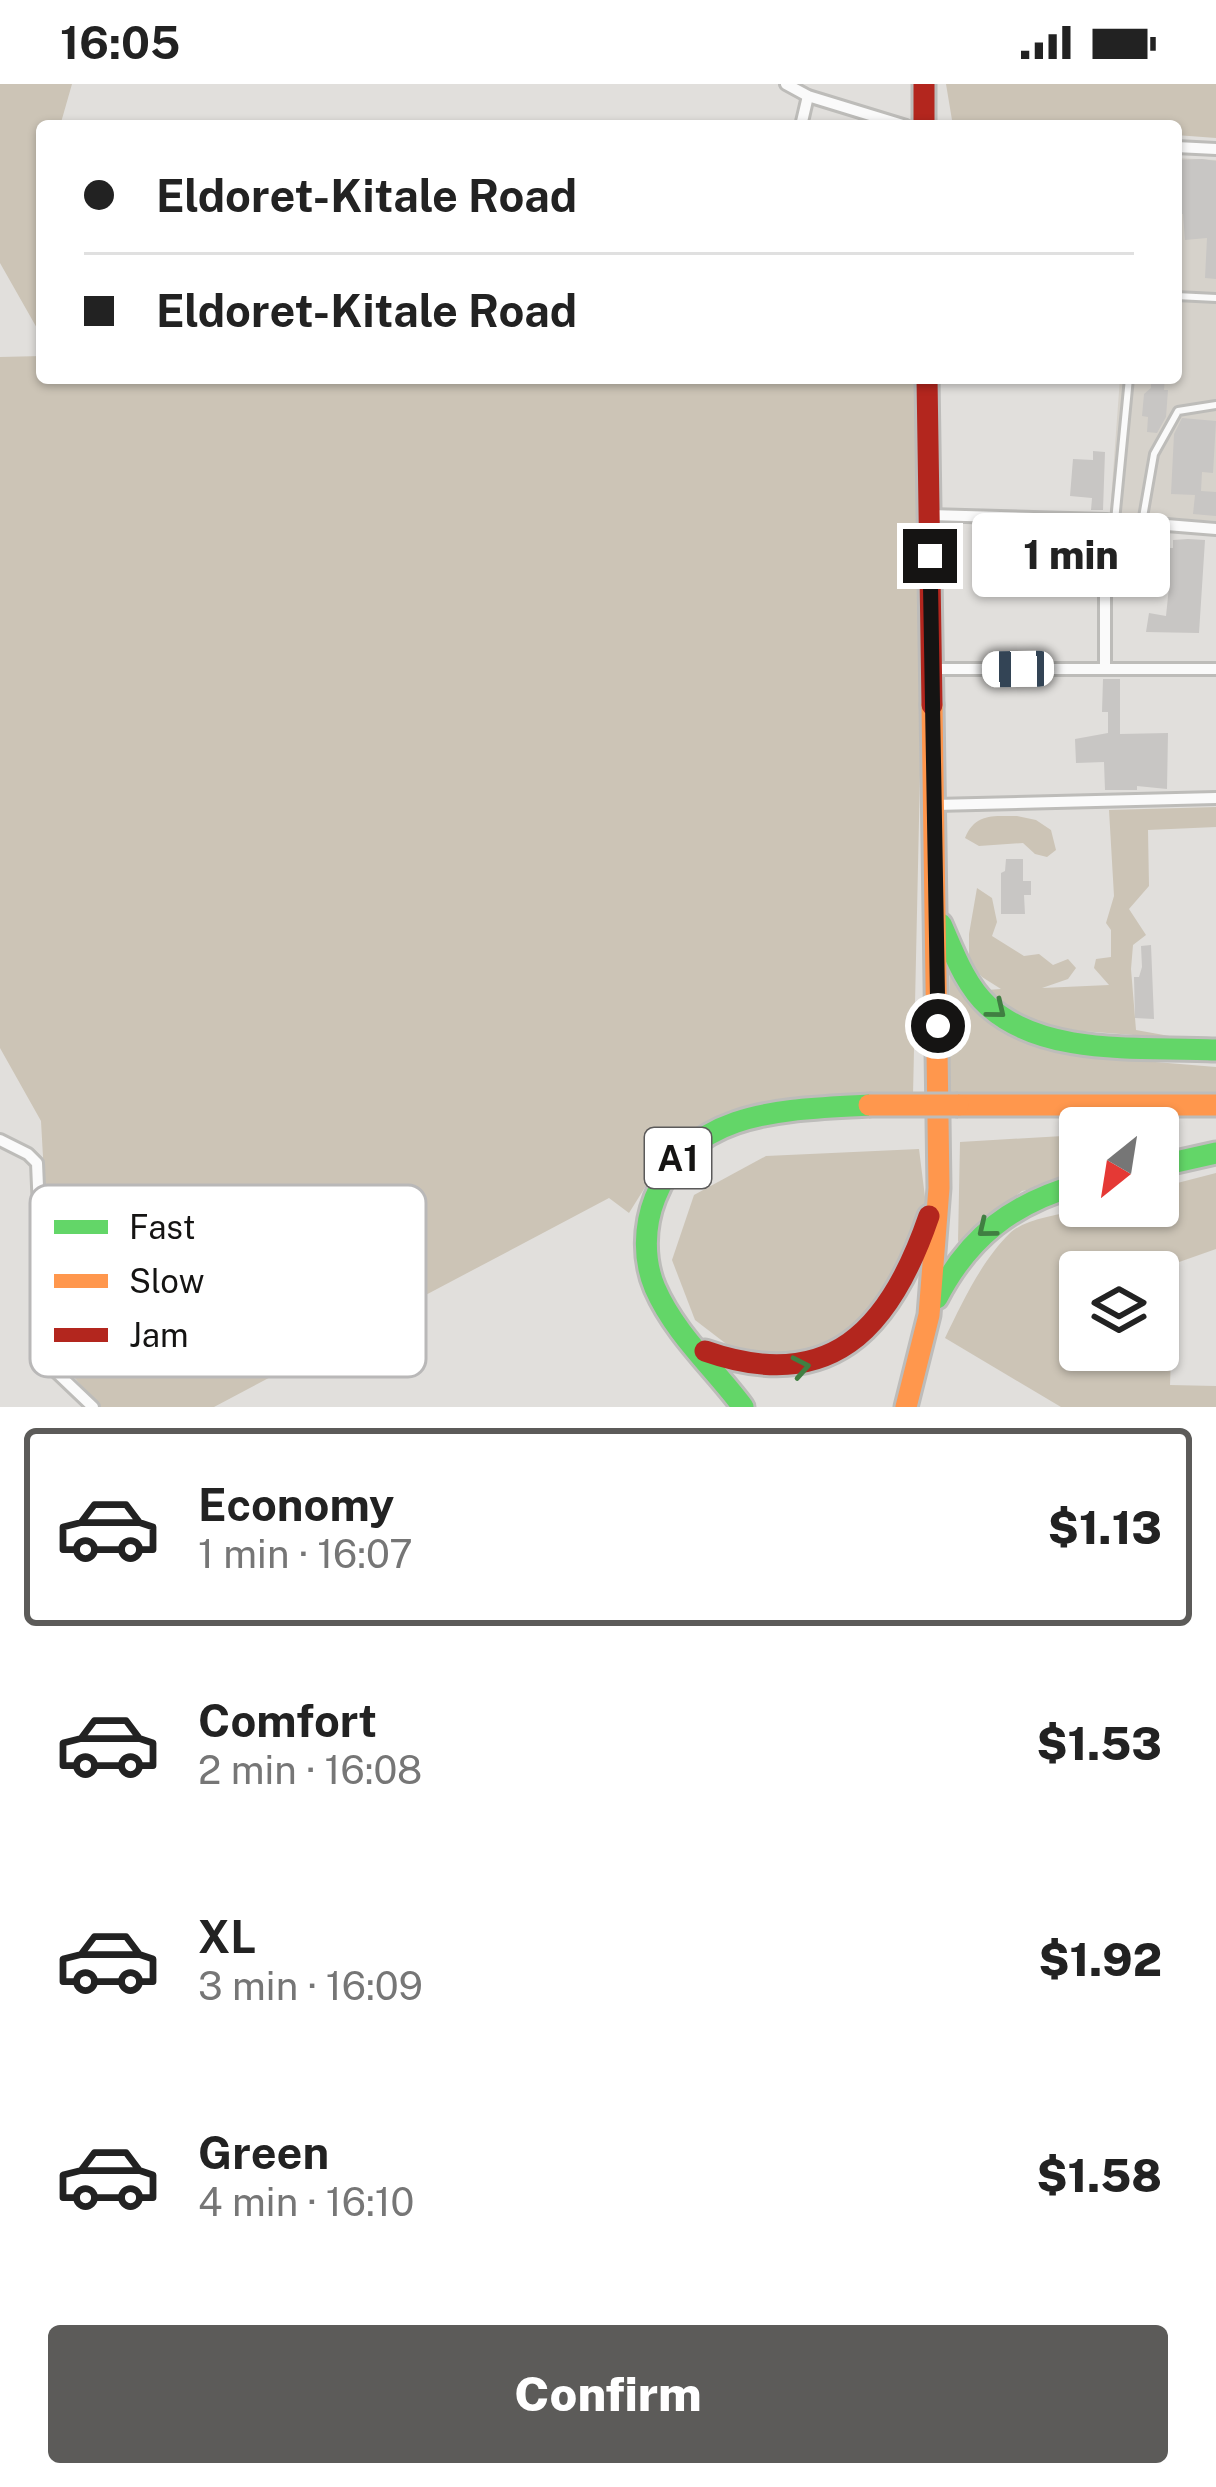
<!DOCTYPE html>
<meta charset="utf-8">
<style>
body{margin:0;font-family:"Public Sans",sans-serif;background:#f6f6f6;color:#222;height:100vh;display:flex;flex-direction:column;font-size:45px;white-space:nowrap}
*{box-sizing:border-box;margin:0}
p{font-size:39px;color:#767676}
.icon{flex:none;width:66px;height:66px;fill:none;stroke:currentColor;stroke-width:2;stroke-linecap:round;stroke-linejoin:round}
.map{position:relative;height:1323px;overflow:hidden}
.side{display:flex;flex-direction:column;background:#fff;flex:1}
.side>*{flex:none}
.top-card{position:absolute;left:36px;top:36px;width:1146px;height:264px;border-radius:12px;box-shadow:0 3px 9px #0004;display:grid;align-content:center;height:264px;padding:0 48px;background:#fff}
.needle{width:78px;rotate:210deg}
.tools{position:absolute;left:1059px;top:1023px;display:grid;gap:24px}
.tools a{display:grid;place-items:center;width:120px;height:120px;border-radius:12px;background:#fff;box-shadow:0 3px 9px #0004;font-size:60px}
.end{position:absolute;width:54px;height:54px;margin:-27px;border:15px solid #151413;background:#fff;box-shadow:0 0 0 6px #fff}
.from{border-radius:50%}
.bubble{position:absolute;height:84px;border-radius:12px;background:#fff;box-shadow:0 3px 9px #0004;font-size:39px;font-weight:800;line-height:84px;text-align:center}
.car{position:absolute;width:36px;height:72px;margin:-36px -18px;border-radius:15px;box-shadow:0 0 9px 3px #0007;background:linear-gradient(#fff 24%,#345 0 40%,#fff 0 76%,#345 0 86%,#fff 0)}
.top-card b{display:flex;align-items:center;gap:42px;height:114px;font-size:45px}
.top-card b+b{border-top:3px solid #e0e0e0}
.top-card i{width:30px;height:30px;background:#222}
ul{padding:21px 0 0;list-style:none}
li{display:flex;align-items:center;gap:36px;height:198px;margin:0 24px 18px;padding:0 24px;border:6px solid transparent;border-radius:12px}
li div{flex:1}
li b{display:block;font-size:45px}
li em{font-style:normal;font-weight:800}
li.selected{border-color:#5c5b59}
li>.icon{width:108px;height:108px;stroke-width:1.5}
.action{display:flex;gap:24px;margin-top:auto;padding:24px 48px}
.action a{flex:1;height:138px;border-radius:12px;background:#5c5b59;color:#fff;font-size:48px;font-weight:800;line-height:138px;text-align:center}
.status{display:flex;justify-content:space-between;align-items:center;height:84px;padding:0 60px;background:#fff;direction:ltr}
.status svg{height:33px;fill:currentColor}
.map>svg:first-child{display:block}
.built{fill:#d6d2cb}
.green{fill:#ccc4b6;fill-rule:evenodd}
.building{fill:#c8c6c4}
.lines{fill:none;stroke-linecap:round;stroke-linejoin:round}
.lane-casing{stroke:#bdbcb9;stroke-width:12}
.street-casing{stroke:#bdbcb9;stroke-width:16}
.fast-casing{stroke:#bdbcba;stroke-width:27}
.slow-casing{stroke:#bdbcba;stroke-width:27}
.jam-casing{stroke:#bdbcba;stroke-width:27}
.lane{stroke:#fafafa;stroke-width:6}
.street{stroke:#fafafa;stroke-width:10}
.fast{stroke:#63d668;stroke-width:21}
.slow{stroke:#ff974d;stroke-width:21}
.jam{stroke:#b3261e;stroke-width:21}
.slow-bridge-casing{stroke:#bdbcba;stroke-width:27;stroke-linecap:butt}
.slow-bridge{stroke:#ff974d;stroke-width:21}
.oneway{stroke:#407f42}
.route{stroke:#151413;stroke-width:15}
.labels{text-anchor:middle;stroke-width:9;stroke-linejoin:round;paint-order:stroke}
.shield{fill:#fff;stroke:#5b5a5a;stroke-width:3}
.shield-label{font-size:36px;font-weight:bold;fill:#151413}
.key{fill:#fff;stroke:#b9b8b8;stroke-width:3}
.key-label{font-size:33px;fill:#151413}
</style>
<div class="status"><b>16:05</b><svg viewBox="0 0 49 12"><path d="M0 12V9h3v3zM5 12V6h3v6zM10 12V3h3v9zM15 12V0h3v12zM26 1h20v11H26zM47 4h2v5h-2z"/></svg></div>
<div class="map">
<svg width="1216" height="1323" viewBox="0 0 1216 1323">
<rect width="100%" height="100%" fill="#e1dfdc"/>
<!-- built -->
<polygon class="built" points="1176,74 1216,76 1216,437 1110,430 1120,294 1176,294"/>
<!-- green -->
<g class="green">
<polygon points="0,0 72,0 60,42 42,42 42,253 0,179"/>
<polygon points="946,0 1216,0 1216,54 1176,51 1176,42 1044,42 952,36"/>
<polygon points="42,272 42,294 916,294 920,690 913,1012 739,1024 674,1057 629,1129 609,1114 214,1323 100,1323 54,1270 41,1037 0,964 0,273"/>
<polygon points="1216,723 1216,743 1148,746 1149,802 1129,825 1146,851 1133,861 1131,885 1136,946 1186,955 1068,946 1025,936 987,906 1001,905 982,893 969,878 969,850 977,804 992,814 997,838 992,852 1024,872 1039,870 1053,881 1068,875 1076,884 1068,895 1042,904 1109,901 1094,884 1096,875 1111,873 1111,846 1106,839 1114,812 1109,726"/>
<path d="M 1017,732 L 1036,736 L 1051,746 L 1056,766 L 1047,773 L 1035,770 L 1023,759 L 979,762 L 965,754 C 975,729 993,732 1017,732 Z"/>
<polygon points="950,887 997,942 1107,974 1216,983 1216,1017 949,1010"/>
<polygon points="1080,1051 1080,1094 1022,1107 958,1158 960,1058"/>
<polygon points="919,1065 926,1121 901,1189 875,1226 833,1261 792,1277 742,1272 695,1236 672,1176 694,1111 766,1072"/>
<path d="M 1216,1089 L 1216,1165 L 1165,1183 L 1172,1243 L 1170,1301 L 1216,1302 L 1216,1323 L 1061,1323 L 945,1254 C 962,1219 982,1176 1010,1149 C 1034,1126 1125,1122 1158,1122 L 1158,1104 ZM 1080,1188 L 1158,1188 L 1158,1266 L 1080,1266 Z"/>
</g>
<!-- building -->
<g class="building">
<polygon points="1202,75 1216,77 1216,195 1205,194 1207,154 1185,156 1183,130 1176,130 1176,76"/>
<polygon points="1151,294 1165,294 1164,306 1168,306 1166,333 1157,349 1147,348 1148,333 1142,332 1144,310 1151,304"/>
<polygon points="1182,334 1216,337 1213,389 1202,388 1201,407 1216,408 1216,432 1193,430 1195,411 1171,410 1174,350"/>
<polygon points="1093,367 1105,368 1103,426 1091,426 1092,414 1070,412 1073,375 1093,376"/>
<polygon points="1188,455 1205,456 1199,549 1146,548 1149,529 1166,532 1170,493 1151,492 1152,464 1173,464 1173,456"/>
<polygon points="1018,474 1014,513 982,512 982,497 1003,498 1001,475"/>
<polygon points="1103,595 1120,595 1120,650 1168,649 1167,705 1137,702 1137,706 1105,706 1104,678 1076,679 1075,655 1108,649 1108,628 1102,628"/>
<polygon points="1006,775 1023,775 1023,797 1031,797 1031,811 1024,811 1025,830 1001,830 1001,789 1005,787"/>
<polygon points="1151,861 1154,935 1135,934 1134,893 1139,893 1142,883 1141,862"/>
</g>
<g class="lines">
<defs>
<g id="lane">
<polyline points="1176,212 1216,214"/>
<polyline points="1115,437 1129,294"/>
<polyline points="1142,439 1154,370 1178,327 1216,321"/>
</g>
<g id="street">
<polyline points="786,0 808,12 906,42"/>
<polyline points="801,42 808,12"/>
<polyline points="1176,63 1216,65"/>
<polyline points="930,431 1105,436 1216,445"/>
<polyline points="1105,584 1105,436"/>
<polyline points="932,585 1216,585"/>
<polyline points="935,721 1216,714"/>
<polyline points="0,1056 28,1070 37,1079 45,1265 52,1284 93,1323"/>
</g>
<g id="fast">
<path d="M 941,840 C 953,867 965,901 988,922 C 1046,974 1144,962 1216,966"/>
<polyline points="1158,1082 1216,1069"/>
<path d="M 937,1214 C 969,1152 1013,1119 1080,1100"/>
<path d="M 743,1323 C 714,1284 675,1250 655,1204 C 643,1176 644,1142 655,1114 C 690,1024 787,1026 869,1021"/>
</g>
<g id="slow">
<polyline points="958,1021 1216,1021"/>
<polyline points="906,1323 929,1231 939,1104 932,621"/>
</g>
<g id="jam">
<polyline points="924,0 924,42"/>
<polyline points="927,294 932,621"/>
<path d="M 705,1267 C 830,1311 890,1246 929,1132"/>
</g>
</defs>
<!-- lane casing -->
<use href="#lane" class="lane-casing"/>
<!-- street casing -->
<use href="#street" class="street-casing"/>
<!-- fast casing -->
<use href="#fast" class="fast-casing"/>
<!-- slow casing -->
<use href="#slow" class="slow-casing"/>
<!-- jam casing -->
<use href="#jam" class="jam-casing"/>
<!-- lane -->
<use href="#lane" class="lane"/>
<!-- street -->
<use href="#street" class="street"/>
<!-- fast -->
<use href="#fast" class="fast"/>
<!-- slow -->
<use href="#slow" class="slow"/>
<!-- jam -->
<use href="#jam" class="jam"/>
<defs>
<polyline id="slow-bridge" points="869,1021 958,1021"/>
</defs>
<!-- slow-bridge casing -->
<use href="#slow-bridge" class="slow-bridge-casing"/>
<!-- slow-bridge -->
<use href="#slow-bridge" class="slow-bridge"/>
</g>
<!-- one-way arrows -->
<defs><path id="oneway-chevron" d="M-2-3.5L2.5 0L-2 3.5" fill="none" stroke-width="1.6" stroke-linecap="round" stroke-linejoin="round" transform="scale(3)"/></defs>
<g class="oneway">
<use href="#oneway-chevron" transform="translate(997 926) rotate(39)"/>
<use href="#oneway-chevron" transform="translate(986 1145) rotate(141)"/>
<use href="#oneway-chevron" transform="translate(801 1283) rotate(-11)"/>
</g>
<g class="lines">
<!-- route -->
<polyline class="route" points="930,472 938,942"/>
</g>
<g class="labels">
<!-- shield labels -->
<rect class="shield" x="645" y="1044" width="66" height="60" rx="9"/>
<g class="shield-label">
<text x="678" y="1087">A1</text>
</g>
</g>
<!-- legend -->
<rect x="30" y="1101" width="396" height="192" rx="18" class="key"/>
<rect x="54" y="1136" width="54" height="14" fill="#63d668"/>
<rect x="54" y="1190" width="54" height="14" fill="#ff974d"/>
<rect x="54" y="1244" width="54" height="14" fill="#b3261e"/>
<g class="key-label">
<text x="129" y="1155">Fast</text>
<text x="129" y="1209">Slow</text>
<text x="129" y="1263">Jam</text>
</g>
</svg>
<div class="tools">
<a><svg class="needle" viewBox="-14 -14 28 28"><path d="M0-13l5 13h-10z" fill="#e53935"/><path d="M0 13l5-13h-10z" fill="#767676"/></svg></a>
<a><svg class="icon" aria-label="layers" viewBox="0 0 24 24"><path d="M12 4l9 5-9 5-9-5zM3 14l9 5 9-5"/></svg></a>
</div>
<i class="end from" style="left:938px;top:942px"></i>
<i class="end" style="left:930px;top:472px"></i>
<div class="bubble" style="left:972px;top:429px;width:198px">1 min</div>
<i class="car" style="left:1018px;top:585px;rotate:269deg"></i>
<div class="top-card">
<b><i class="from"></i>Eldoret-Kitale Road</b>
<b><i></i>Eldoret-Kitale Road</b>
</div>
</div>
<section class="side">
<ul>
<li class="selected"><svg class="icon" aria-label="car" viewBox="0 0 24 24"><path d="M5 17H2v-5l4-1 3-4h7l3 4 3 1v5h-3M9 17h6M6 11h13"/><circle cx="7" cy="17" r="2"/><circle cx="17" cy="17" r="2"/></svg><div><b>Economy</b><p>1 min · 16:07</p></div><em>$1.13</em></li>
<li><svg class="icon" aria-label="car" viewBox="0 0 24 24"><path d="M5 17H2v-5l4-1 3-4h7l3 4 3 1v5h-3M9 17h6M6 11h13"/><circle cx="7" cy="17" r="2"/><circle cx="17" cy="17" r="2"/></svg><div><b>Comfort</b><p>2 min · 16:08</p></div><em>$1.53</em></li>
<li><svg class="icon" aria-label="car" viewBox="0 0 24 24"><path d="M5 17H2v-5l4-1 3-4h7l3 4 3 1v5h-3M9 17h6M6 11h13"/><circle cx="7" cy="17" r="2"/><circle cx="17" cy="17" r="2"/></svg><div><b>XL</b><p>3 min · 16:09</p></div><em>$1.92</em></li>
<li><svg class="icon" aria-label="car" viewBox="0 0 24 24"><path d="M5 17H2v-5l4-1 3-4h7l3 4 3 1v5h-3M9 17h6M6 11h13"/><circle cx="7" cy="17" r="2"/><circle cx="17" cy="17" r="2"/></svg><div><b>Green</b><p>4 min · 16:10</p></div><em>$1.58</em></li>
</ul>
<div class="action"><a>Confirm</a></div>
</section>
